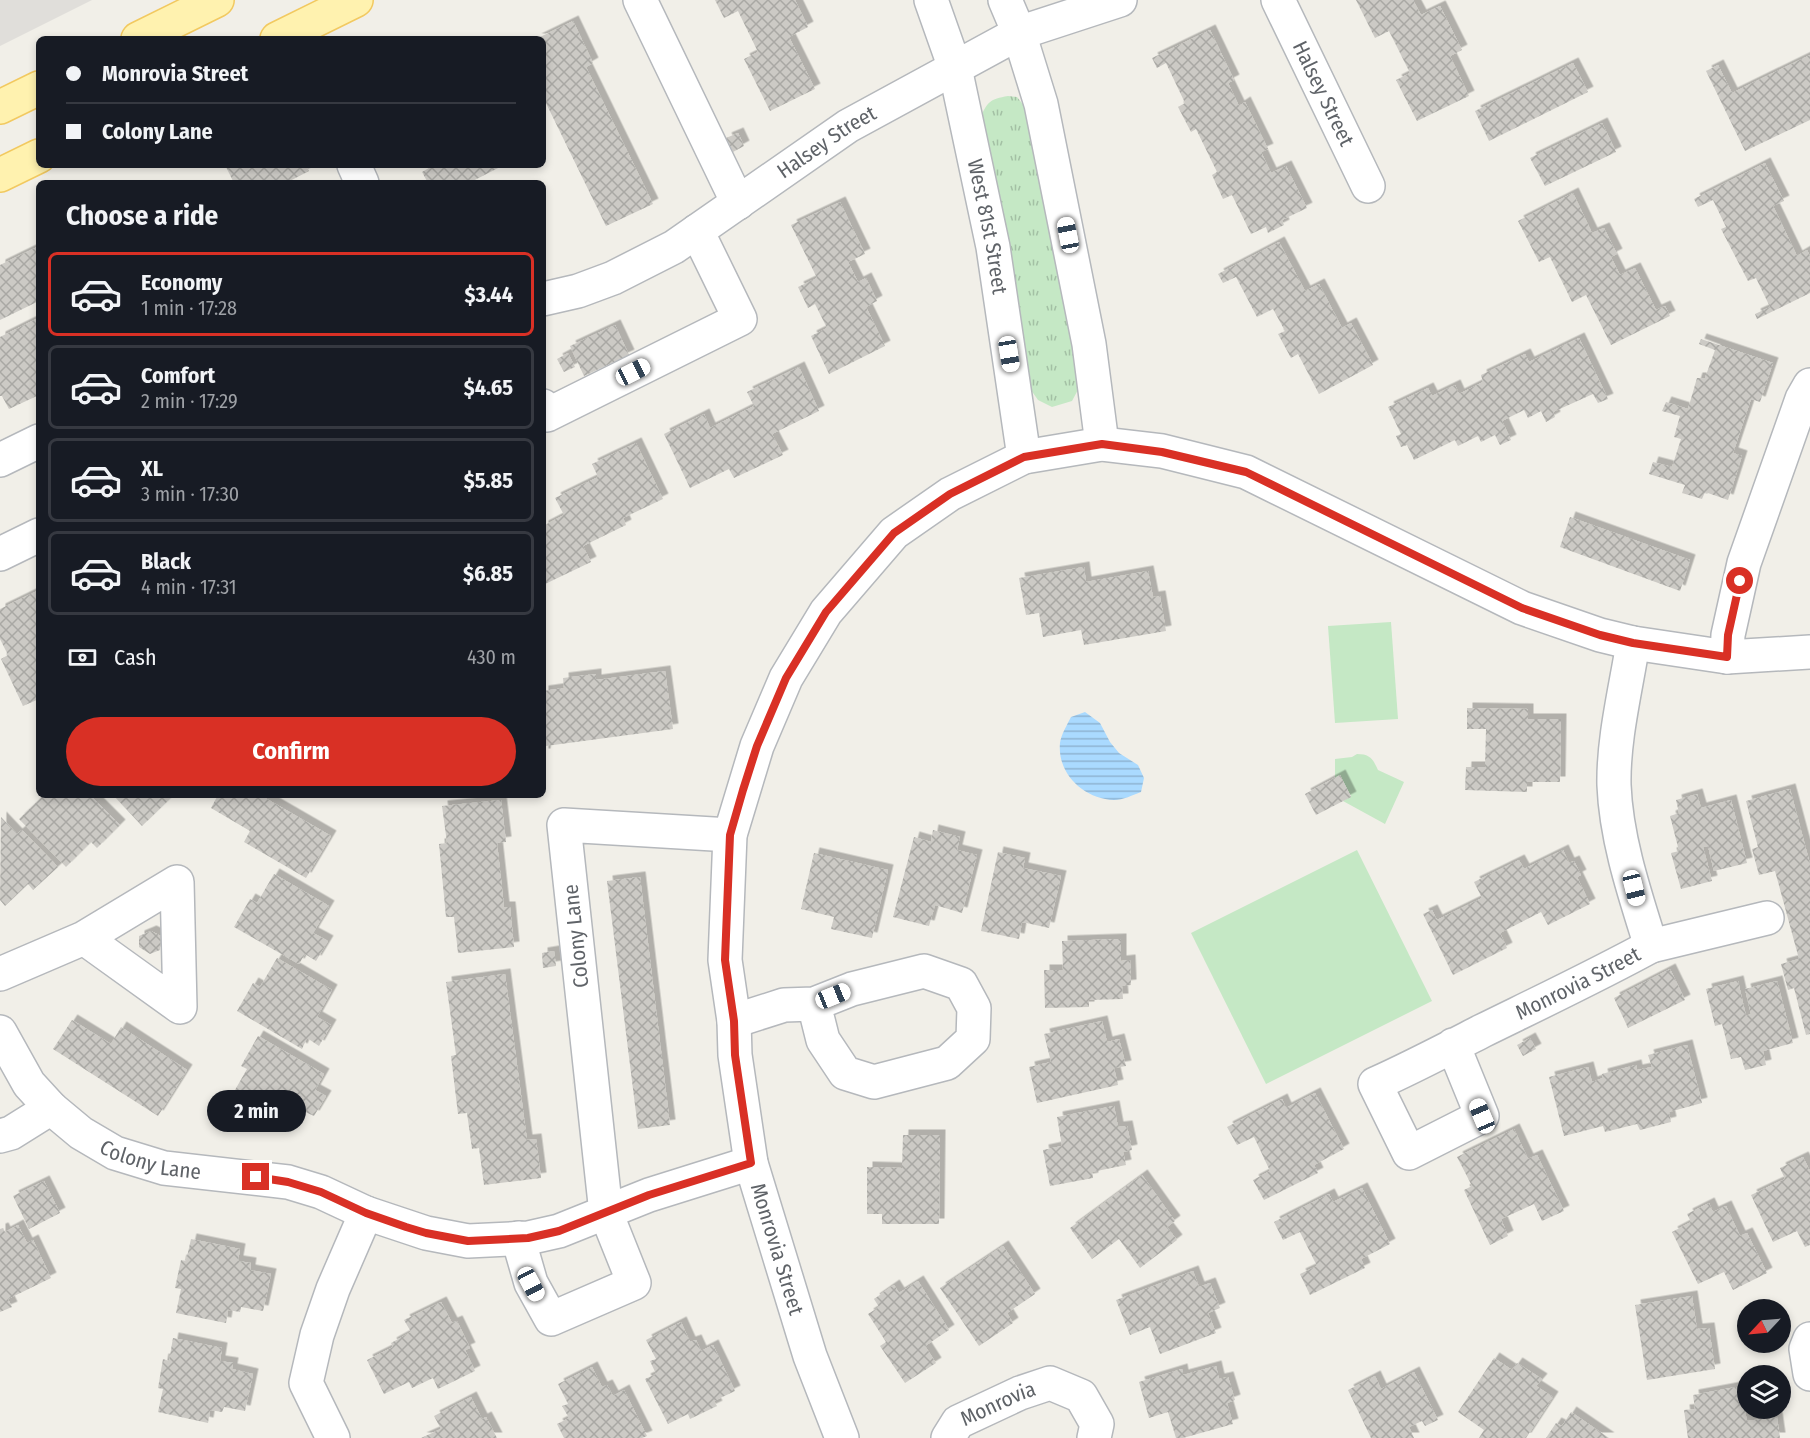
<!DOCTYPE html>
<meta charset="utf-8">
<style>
body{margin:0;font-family:"Fira Sans Condensed",sans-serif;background:#20242c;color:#f1f3f6;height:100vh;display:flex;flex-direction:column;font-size:22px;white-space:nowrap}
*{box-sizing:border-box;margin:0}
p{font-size:20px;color:#9ea1a6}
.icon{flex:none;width:33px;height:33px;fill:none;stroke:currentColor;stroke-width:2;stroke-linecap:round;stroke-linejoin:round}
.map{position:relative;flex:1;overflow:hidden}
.sheet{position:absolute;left:36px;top:180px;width:510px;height:618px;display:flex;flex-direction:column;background:#171b24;border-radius:9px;box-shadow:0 3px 9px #0003}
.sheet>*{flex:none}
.banner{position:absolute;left:36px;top:36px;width:510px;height:132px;border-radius:9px;box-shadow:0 3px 9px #0003;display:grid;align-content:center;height:132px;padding:0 30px;background:#171b24}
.needle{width:39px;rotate:244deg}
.buttons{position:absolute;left:1737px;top:1299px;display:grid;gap:12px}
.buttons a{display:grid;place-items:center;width:54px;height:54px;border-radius:50%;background:#171b24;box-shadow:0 3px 9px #0003;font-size:30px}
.end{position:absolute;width:27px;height:27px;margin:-14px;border:8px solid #d93025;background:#fff;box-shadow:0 0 0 3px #fff}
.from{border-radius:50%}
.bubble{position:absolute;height:42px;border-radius:21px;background:#171b24;box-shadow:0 3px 9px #0003;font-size:20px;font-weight:700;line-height:42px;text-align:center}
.car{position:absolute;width:18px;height:36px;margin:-18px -9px;border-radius:8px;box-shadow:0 0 4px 2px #0007;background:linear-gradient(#fff 24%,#345 0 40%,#fff 0 76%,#345 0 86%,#fff 0)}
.banner b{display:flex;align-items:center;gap:21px;height:57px;font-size:22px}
.banner b+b{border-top:2px solid #363941}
.banner i{width:15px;height:15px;background:#f1f3f6}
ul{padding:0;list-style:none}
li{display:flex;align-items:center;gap:18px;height:84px;margin:0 12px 9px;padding:0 18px;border:3px solid #363941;border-radius:9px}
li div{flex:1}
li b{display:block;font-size:22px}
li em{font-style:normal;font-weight:700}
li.active{border-color:#d93025}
li>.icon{width:54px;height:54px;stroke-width:1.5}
h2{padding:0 30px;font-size:27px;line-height:72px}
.pay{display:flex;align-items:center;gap:15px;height:66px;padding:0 30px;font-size:22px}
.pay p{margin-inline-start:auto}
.primary-button{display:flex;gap:12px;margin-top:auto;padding:12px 30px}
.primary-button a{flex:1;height:69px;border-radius:36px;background:#d93025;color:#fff;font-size:24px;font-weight:700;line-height:69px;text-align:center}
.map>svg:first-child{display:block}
.industrial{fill:#e0deda}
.grass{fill:url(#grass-tufts)}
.park{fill:#c5e8c5}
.water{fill:url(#water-rules)}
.building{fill:url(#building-cross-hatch);filter:url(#shadow)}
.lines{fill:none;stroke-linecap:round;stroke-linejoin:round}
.minor-casing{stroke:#b5b8bc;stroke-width:36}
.major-casing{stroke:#f2c960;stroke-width:36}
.minor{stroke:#fff;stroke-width:33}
.major{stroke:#fff2af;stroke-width:33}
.route{stroke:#d93025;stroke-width:8}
.labels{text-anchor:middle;stroke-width:5;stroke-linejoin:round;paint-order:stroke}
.street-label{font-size:21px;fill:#5f6368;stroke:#fff}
</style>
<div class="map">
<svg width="1810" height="1438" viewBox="0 0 1810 1438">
<defs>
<pattern id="grass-tufts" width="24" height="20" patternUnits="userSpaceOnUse" patternTransform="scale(1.5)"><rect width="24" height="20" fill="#c5e8c5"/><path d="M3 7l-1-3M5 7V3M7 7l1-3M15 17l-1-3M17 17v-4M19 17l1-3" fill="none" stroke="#a3c0a4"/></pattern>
<pattern id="water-rules" width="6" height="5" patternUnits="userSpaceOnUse" patternTransform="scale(1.5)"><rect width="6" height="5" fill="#aadaff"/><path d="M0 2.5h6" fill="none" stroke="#8eb4d2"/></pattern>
<pattern id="building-cross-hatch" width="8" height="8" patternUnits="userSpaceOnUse" patternTransform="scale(1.5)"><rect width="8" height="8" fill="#cccac5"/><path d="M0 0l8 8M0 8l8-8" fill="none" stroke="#a9a8a4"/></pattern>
<filter id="shadow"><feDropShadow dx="5.5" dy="-5.5" stdDeviation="0" flood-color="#0004"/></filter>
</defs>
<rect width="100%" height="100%" fill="#f1efe8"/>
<!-- industrial -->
<polygon class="industrial" points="0,0 92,0 0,46"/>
<!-- grass -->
<path class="grass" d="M 1008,96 L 1017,97 L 1025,107 L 1056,236 L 1080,386 L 1072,401 L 1052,407 L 1038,400 L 1031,390 L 1008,244 L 980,119 C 987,102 990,99 1008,96 Z"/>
<!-- park -->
<g class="park">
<polygon points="1391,622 1398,719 1335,723 1328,626"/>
<path d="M 1357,754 C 1370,754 1373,759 1378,770 L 1404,782 L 1385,824 L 1343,801 L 1351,796 L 1340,775 L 1335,778 L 1335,759 L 1352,757 Z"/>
<polygon points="1357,850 1432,1001 1266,1084 1191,933"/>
</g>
<!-- water -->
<path class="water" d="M 1085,712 L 1100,723 L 1110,742 L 1119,753 L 1138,765 L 1144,778 L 1141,792 C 1133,795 1123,800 1114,800 C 1084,799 1057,774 1060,743 C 1061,735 1067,725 1071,717 Z"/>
<!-- building -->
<g class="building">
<polygon points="715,0 795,0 808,27 789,37 815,89 770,111 744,59 758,52 738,11 724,18"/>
<polygon points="1356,0 1413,0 1421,15 1440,6 1462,50 1450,56 1469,96 1417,121 1396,80 1410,73 1389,31 1375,38"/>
<polygon points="573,21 593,63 586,67 653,204 606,226 543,97 543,39 536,39"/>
<polygon points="1210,30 1234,80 1228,83 1239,106 1245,102 1268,149 1261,152 1271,173 1286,166 1307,208 1282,220 1284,225 1268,233 1266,227 1251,234 1232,195 1223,199 1212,175 1217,172 1196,129 1191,132 1178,107 1185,103 1166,63 1157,68 1152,58"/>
<polygon points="1810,55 1810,120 1745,151 1706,71 1718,65 1732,93"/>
<polygon points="1573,63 1588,92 1489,141 1475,111"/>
<polygon points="1602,123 1616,152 1545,186 1530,158"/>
<polygon points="738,133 744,146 733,152 726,138"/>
<polygon points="1765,163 1784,201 1773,206 1797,256 1807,250 1810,256 1810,293 1757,319 1755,314 1770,307 1756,278 1748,281 1721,229 1726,227 1713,200 1698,207 1694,199"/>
<polygon points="225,165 306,165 309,171 286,183 234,183"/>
<polygon points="428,165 499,165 500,167 469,183 428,183 422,172 429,168"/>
<polygon points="1573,193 1592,233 1604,228 1617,254 1611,257 1620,275 1635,268 1656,310 1665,306 1670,316 1611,345 1586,295 1572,302 1550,257 1539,262 1518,221"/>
<polygon points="840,202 865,254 848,262 858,282 866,278 877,301 866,307 885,346 829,374 811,336 827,328 815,304 808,308 798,287 817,278 791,225"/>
<polygon points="1279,242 1305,291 1319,284 1342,328 1351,323 1373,365 1319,394 1298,354 1291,358 1278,334 1285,331 1273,309 1257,317 1236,277 1223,283 1218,274"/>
<polygon points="39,246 39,287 37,288 39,301 0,320 0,265"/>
<polygon points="36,319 39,326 39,395 9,409 2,396 0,396 0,337"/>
<polygon points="615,325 629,355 584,376 570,346"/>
<polygon points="1579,338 1608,399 1598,403 1593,394 1553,412 1555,417 1546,422 1541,411 1528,418 1524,410 1502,421 1511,440 1500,445 1495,435 1481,442 1478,436 1458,446 1455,440 1414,460 1407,445 1401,447 1396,436 1401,434 1388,407 1428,388 1432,396 1455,385 1459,394 1483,382 1481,375 1525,354 1529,362"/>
<polygon points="1701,339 1773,363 1760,402 1751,399 1733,453 1742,456 1728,500 1705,492 1702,499 1682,493 1685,485 1649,474 1653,462 1672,467 1681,439 1674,437 1680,416 1662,411 1666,402 1688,409 1697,378 1705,378 1715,350 1699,344"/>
<polygon points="568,353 575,367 564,372 557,359"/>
<polygon points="799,367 819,411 772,434 783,455 734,478 729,469 690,488 664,434 704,414 710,428 754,406 747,392"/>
<polygon points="636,443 663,499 623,518 626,525 583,546 591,562 543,585 543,526 564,515 555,498 598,477 592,464"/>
<polygon points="1570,517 1690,560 1680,591 1560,547"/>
<polygon points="1084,567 1086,582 1148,571 1153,597 1160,596 1166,631 1084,645 1081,630 1043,637 1039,613 1026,615 1019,578"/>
<polygon points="39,590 39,699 23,706 1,659 8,655 0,639 0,609"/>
<polygon points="665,671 673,729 546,746 545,754 543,754 543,691 564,688 563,678 596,674 596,680"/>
<polygon points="1467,708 1528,709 1528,719 1561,719 1560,782 1527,782 1527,792 1465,790 1466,767 1485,767 1486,729 1467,729"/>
<polygon points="1340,775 1351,797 1316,815 1305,794"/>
<polygon points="1790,789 1810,864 1810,1034 1806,1035 1794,988 1788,990 1781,964 1799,959 1775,871 1759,875 1752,849 1758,847 1746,801"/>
<polygon points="1697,794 1701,808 1731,800 1747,863 1714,871 1708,846 1703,847 1712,881 1681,889 1671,853 1679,851 1670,816 1679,813 1676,800"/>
<polygon points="40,795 90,795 120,825 97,848 91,842 66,867 19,819 42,797"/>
<polygon points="113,795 174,795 142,826"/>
<polygon points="218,795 260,795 331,836 306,878 244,842 250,831 211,808"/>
<polygon points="501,800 506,842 497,843 504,907 510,907 514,947 458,953 454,917 446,917 439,844 447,843 442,806"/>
<polygon points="1,817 17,834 22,830 58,867 33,890 28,884 5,906 0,900"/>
<polygon points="933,830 960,837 957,850 977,855 962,913 935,905 929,926 893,917 914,837 931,842"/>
<polygon points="1563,850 1569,863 1574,861 1581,875 1577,877 1590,904 1548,925 1541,912 1500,933 1507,948 1453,975 1423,914 1432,910 1437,920 1482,898 1474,882 1519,860 1524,869"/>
<polygon points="998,852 1025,858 1023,868 1061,876 1049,928 1022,922 1019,939 981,931"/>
<polygon points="814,853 888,870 872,938 831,929 834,917 801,909"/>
<polygon points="274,874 329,906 313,933 328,941 316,961 305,954 299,964 234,927 250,899 257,903"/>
<polygon points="640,877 670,1125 638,1129 607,881"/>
<polygon points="151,931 161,936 160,950 150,954 139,947 139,936"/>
<polygon points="1121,939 1121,961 1130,960 1131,985 1122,986 1123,999 1089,1000 1089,1007 1045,1008 1044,970 1063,970 1062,941"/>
<polygon points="554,951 556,966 543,968 542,953"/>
<polygon points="277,958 332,990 317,1017 331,1025 319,1046 307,1038 302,1049 237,1011 253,983 260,987"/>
<polygon points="1670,969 1685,1000 1628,1028 1614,998"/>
<polygon points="505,974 527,1140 536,1139 541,1178 484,1185 479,1148 472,1149 467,1113 458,1114 451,1056 456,1055 446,982"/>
<polygon points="1738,981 1746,1016 1751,1014 1745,989 1777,981 1793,1043 1763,1051 1766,1065 1745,1070 1741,1057 1731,1059 1722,1024 1715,1026 1706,989"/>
<polygon points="72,1020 111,1044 121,1027 187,1070 158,1116 53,1049"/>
<polygon points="1102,1021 1107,1042 1119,1039 1126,1066 1114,1068 1118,1085 1037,1103 1029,1067 1051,1062 1044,1034"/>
<polygon points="258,1036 324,1074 315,1090 326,1096 314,1116 303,1111 291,1132 231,1097 247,1069 241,1066"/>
<polygon points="1530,1038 1536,1049 1523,1056 1517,1045"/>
<polygon points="1687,1045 1702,1103 1669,1112 1671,1122 1640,1130 1637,1124 1605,1132 1603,1126 1564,1136 1549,1077 1588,1067 1592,1082 1603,1078 1602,1074 1636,1065 1637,1070 1652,1067 1648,1055"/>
<polygon points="1315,1093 1344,1149 1314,1165 1318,1173 1264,1200 1253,1180 1270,1171 1254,1137 1237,1145 1227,1127 1282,1099 1286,1108"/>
<polygon points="1114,1106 1118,1127 1127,1126 1132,1150 1123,1152 1126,1165 1092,1172 1093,1178 1050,1186 1043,1150 1062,1146 1057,1117"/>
<polygon points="1514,1129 1528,1159 1537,1155 1564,1211 1542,1221 1534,1204 1501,1219 1508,1236 1490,1245 1464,1190 1472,1186 1457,1157"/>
<polygon points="903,1135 940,1135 939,1224 882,1224 882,1214 867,1214 867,1167 902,1168"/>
<polygon points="1803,1157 1810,1171 1810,1245 1805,1247 1797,1231 1773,1242 1751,1195 1785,1179 1780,1168"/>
<polygon points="1142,1175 1175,1221 1167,1227 1177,1240 1140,1268 1119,1239 1092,1259 1070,1228"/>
<polygon points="44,1181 60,1213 29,1229 13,1196"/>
<polygon points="1362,1188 1390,1244 1361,1259 1365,1268 1310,1295 1300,1274 1317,1266 1300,1232 1283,1240 1274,1222 1329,1194 1333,1202"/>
<polygon points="1709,1203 1713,1212 1726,1206 1740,1236 1747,1233 1767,1273 1733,1290 1724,1272 1698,1284 1672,1232 1691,1222 1687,1214"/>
<polygon points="18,1225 27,1243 33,1240 51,1278 8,1299 12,1307 0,1312 0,1229 3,1228 5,1232"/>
<polygon points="191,1239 240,1249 238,1261 251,1263 250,1270 271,1274 263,1311 241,1307 240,1312 228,1310 226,1323 176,1313 181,1289 175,1288 181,1260 186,1261"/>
<polygon points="1003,1246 1035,1294 1007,1313 1013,1323 979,1346 940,1288"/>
<polygon points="1193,1271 1199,1287 1210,1283 1220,1308 1208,1313 1216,1333 1160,1354 1150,1327 1130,1335 1116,1300"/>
<polygon points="918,1281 949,1330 925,1346 936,1363 905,1383 880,1346 886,1342 868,1314 879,1307 874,1299 894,1285 899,1293"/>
<polygon points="1692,1296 1697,1329 1709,1328 1715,1369 1647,1380 1635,1305"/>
<polygon points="441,1302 452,1323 457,1321 470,1348 465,1350 475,1371 438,1389 433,1378 412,1388 409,1382 384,1394 367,1360 393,1347 391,1343 411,1332 404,1320"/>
<polygon points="681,1322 690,1342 696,1340 701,1351 713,1345 735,1391 714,1401 717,1406 690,1419 688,1414 668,1424 645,1379 656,1374 650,1361 656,1359 646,1340"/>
<polygon points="173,1338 222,1348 220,1361 233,1363 232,1369 253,1374 245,1411 224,1407 222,1412 210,1410 208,1423 158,1412 163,1389 158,1388 163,1359 169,1361"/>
<polygon points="1494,1358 1512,1370 1517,1363 1542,1379 1536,1386 1553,1397 1526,1438 1479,1438 1484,1430 1458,1412"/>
<polygon points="1216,1366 1219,1379 1228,1377 1235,1400 1227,1403 1233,1424 1183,1438 1176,1438 1168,1412 1149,1418 1139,1382 1182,1369 1183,1375"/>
<polygon points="592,1367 602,1387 607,1385 613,1396 624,1390 647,1436 642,1438 564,1438 557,1424 569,1418 562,1406 568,1404 558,1384"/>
<polygon points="1414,1372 1438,1420 1425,1426 1422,1421 1409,1427 1414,1438 1371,1438 1348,1390 1375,1376 1381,1389"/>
<polygon points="1736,1387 1738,1402 1743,1401 1747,1421 1777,1417 1780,1438 1688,1438 1684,1410 1695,1409 1693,1395"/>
<polygon points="471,1397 482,1419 486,1417 497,1438 421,1438 441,1429 434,1416"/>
<polygon points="1571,1412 1609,1438 1546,1438 1556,1423 1562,1426"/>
</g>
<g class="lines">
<defs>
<g id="minor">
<polyline points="640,0 738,203"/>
<path id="s1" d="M 931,0 L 955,68 L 993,247 L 1024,457"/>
<polyline points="1005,0 1019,33 1041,104 1089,344 1102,444"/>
<path id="s2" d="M 1278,0 L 1368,186"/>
<polyline points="354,165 362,183"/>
<path id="s3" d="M 543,299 L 578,291 L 613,278 L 674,247 L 848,126 L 1019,33 L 1120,0"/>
<polyline points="543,406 547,415 740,319 697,231"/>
<polyline points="0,460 39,441"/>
<polyline points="0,554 39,535"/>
<polyline points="1727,657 1728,635 1744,563 1802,399 1810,385"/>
<polyline points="1651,946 1767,918"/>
<polyline points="0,974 84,938 177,882 180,1007 84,938"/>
<polyline points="734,1021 784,1005 814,1004 852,989 924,971 961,984 974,1008 973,1039 947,1063 874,1082 845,1073 823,1040 814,1004"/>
<path id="s4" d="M 0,1032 L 29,1084 L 51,1108 L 81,1133 L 115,1153 L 164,1168 L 288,1182 L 321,1192 L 366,1213 L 426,1233 L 468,1241 L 528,1238 L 559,1231 L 649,1195 L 751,1163"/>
<path id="s5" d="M 1453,1045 L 1482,1116 L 1409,1153 L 1375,1084 C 1411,1068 1447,1049 1482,1031 C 1539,1003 1596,976 1651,946 C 1635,895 1616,839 1614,785 C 1613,739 1626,688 1633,643"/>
<polyline points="0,1136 11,1133 51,1108"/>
<polyline points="518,1238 531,1283 551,1319 634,1283 606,1213 564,825 730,835"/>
<polyline points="1810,1339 1806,1349 1810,1374"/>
<polyline points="333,1438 306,1383 317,1335 333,1289 366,1213"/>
<polyline points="842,1438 810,1356 751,1163 735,1055 734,1021 725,960 730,835 757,746 786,678 826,612 894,533 950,494 1024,457 1102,444 1162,451 1246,472 1522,608 1600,635 1633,643 1727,657 1810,652"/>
<path id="s6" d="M 948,1438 L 958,1422 L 1020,1393 L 1050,1383 L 1081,1396 L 1097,1424 L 1094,1438"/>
</g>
<g id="major">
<polyline points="138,39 217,0"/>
<polyline points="277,39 356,0"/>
<polyline points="0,107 39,88"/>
<polyline points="0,175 39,156"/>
</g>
</defs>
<!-- minor casing -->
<use href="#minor" class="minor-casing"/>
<!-- major casing -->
<use href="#major" class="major-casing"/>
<!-- minor -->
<use href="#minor" class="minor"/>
<!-- major -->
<use href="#major" class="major"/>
</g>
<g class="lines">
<!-- route -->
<polyline class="route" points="256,1177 288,1182 321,1192 366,1213 406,1227 426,1233 468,1241 528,1238 559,1231 649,1195 751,1163 735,1055 734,1021 725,960 730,835 743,790 757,746 786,678 826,612 894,533 950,494 1024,457 1102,444 1162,452 1246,472 1522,608 1600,635 1633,643 1727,657 1728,635 1740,581"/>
</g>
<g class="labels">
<!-- street labels -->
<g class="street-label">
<text dy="7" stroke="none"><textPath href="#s2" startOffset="104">Halsey Street</textPath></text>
<text dy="7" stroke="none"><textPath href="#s3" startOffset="327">Halsey Street</textPath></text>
<text dy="7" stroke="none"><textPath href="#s1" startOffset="234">West 81st Street</textPath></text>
<text transform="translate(576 936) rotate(-96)" y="7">Colony Lane</text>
<text dy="7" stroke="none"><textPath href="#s5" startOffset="462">Monrovia Street</textPath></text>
<text dy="7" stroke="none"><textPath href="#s4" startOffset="207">Colony Lane</textPath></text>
<text transform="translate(777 1249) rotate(73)" y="7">Monrovia Street</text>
<text dy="7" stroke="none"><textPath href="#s6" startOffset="63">Monrovia</textPath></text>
</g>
</g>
</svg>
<div class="buttons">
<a><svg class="needle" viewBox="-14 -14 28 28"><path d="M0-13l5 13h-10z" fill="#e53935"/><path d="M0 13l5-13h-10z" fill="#9ea1a6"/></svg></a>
<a><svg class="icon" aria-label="layers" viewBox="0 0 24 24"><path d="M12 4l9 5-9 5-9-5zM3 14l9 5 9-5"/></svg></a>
</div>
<i class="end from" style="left:1740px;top:581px"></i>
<i class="end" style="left:256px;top:1177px"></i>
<div class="bubble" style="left:207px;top:1090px;width:99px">2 min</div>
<i class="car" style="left:1068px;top:235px;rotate:349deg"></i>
<i class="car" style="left:1009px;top:354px;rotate:171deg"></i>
<i class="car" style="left:633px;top:372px;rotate:63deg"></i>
<i class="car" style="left:1634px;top:888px;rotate:166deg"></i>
<i class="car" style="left:833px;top:996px;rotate:68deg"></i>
<i class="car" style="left:1482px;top:1116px;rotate:337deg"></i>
<i class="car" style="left:531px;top:1284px;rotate:152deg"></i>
<div class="banner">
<b><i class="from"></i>Monrovia Street</b>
<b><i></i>Colony Lane</b>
</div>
<section class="sheet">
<h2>Choose a ride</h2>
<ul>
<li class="active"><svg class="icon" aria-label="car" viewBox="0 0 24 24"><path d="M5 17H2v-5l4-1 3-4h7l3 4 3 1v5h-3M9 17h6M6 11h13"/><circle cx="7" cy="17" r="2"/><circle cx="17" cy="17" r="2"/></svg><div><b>Economy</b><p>1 min · 17:28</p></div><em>$3.44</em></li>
<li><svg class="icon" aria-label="car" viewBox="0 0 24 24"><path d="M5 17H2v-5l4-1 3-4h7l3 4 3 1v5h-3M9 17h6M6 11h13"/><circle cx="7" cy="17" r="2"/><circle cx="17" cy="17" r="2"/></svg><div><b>Comfort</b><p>2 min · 17:29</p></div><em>$4.65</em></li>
<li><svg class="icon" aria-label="car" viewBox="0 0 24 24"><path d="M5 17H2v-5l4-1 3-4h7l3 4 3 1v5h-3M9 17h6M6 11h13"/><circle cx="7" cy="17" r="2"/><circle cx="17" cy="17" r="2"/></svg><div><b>XL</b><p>3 min · 17:30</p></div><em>$5.85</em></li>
<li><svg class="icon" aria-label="car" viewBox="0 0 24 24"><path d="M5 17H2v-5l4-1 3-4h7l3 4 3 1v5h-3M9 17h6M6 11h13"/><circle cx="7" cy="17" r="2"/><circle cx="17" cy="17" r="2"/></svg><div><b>Black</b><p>4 min · 17:31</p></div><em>$6.85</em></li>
</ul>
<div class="pay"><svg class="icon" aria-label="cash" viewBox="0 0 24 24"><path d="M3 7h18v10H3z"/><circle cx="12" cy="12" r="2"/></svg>Cash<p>430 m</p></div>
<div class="primary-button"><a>Confirm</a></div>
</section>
</div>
